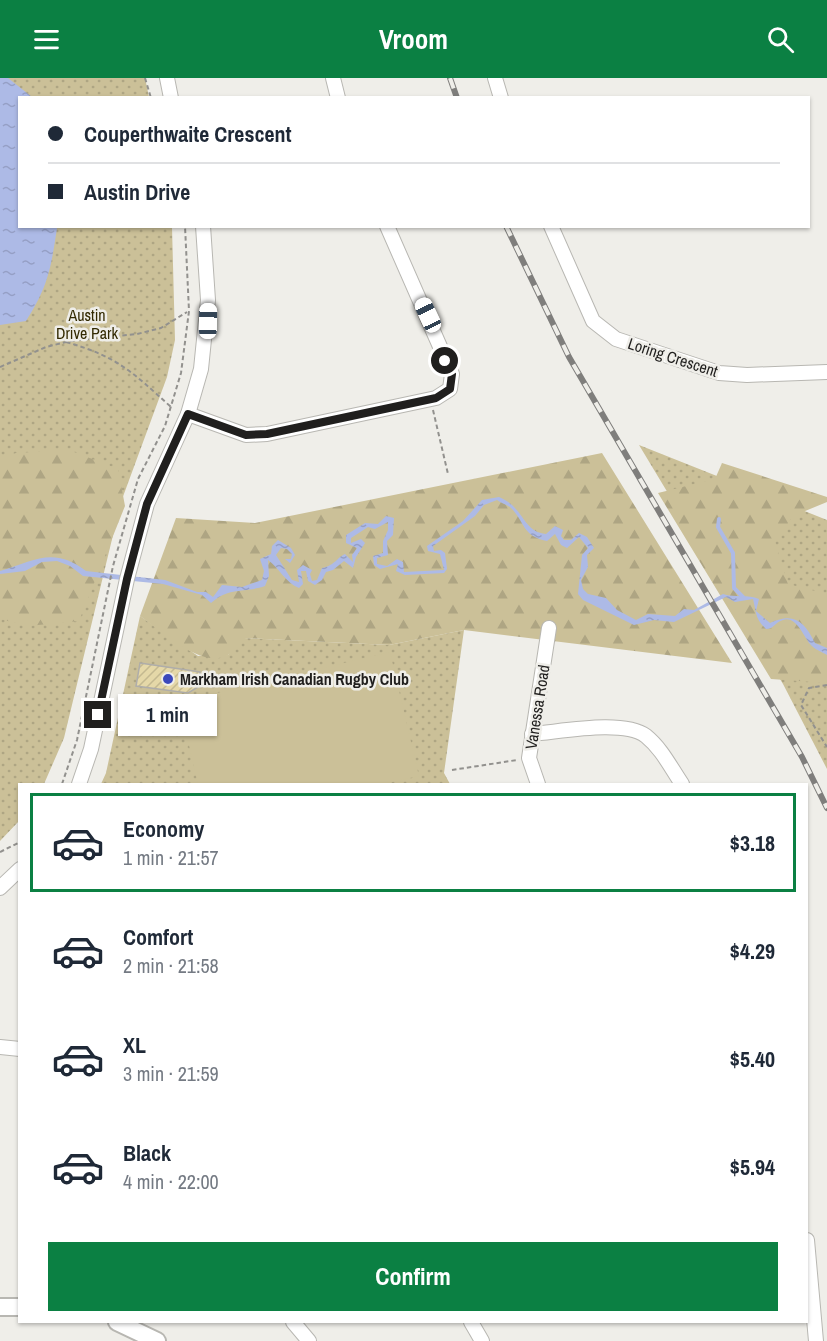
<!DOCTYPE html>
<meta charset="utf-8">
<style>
body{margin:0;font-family:"Archivo Narrow",sans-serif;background:#f6f6f7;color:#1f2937;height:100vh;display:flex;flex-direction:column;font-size:22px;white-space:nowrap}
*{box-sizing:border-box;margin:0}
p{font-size:20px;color:#747a83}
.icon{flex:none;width:33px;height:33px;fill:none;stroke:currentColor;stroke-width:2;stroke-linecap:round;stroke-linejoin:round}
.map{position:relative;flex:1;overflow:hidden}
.panel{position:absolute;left:18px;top:705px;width:790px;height:540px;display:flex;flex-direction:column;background:#fff;border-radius:0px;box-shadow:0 2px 4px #0004}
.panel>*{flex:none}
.hud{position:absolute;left:18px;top:18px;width:792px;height:132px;border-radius:0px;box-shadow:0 2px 4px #0004;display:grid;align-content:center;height:132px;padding:0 30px;background:#fff}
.end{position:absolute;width:27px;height:27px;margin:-14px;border:8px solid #201f1e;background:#fff;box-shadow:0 0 0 3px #fff}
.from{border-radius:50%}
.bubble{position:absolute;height:42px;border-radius:0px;background:#fff;box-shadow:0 2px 4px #0004;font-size:20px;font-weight:800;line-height:42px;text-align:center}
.car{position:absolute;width:18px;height:36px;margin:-18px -9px;border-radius:8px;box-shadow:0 0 4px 2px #0007;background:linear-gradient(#fff 24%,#345 0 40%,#fff 0 76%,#345 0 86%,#fff 0)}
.hud b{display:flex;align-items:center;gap:21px;height:57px;font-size:22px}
.hud b+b{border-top:2px solid #e0e1e3}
.hud i{width:15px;height:15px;background:#1f2937}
ul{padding:10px 0 0;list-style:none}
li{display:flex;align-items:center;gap:18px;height:99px;margin:0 12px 9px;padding:0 18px;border:3px solid transparent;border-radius:0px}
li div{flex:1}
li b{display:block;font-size:22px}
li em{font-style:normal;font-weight:800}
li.active{border-color:#0b8043}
li>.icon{width:54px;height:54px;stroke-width:1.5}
.primary-button{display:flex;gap:12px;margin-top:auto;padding:12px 30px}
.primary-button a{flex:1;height:69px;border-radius:0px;background:#0b8043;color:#fff;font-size:24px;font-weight:800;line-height:69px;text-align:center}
header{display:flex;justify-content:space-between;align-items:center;height:78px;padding:0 30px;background:#0b8043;color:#fff;font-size:27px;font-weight:800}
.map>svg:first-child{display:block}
.grass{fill:url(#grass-dots)}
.forest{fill:url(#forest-firs)}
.garden{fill:#cbc098}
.water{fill:url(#water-ripples)}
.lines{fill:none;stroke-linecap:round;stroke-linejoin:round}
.stream{stroke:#adbae6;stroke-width:4}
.building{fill:url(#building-hatch);stroke:#afada9;stroke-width:1.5}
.minor-casing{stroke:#b8b7b2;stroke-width:16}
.tertiary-casing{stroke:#b8b7b2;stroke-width:20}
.path{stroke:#92918e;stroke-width:2;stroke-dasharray:4.5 3;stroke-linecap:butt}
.minor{stroke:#fff;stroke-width:14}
.tertiary{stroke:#fff;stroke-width:16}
.rail-casing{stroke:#7f7e7c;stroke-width:6}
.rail{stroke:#efeee9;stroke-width:4;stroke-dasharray:11;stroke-linecap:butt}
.route{stroke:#201f1e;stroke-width:8}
.poi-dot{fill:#3b48bb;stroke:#efeee9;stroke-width:2}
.labels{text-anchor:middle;stroke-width:5;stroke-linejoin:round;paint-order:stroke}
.park-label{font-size:16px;fill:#322901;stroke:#efeee9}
.street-label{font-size:16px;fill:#201f1e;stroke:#efeee9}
.poi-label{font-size:16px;font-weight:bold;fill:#201f1e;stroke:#efeee9;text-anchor:start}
</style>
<header><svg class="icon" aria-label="menu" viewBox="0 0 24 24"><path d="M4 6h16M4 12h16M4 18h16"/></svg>Vroom<svg class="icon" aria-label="search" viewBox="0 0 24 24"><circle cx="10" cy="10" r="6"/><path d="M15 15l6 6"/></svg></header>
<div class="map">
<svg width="827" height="1263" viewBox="0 0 827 1263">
<defs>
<pattern id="grass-dots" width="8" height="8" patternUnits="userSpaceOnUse" patternTransform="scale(1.5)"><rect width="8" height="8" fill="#cbc098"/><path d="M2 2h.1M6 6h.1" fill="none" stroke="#aea583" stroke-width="1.8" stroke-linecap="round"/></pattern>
<pattern id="forest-firs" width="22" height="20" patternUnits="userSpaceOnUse" patternTransform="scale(1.5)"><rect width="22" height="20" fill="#cbc098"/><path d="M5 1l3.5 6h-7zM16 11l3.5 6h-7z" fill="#aea583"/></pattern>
<pattern id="water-ripples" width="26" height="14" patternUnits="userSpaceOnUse" patternTransform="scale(1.5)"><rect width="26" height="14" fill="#adbae6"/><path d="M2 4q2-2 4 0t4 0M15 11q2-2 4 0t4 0" fill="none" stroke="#959fc5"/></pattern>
<pattern id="building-hatch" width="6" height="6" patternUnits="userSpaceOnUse" patternTransform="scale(1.5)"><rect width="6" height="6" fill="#e5d8a8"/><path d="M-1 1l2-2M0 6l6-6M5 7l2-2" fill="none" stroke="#c4b990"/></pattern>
</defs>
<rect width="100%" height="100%" fill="#efeee9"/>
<!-- grass -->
<g class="grass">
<polygon points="0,0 145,0 149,19 20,20 20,148 172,149 175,262 167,299 121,424 64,660 44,706 20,706 19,743 0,763"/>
<polygon points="639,367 827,442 827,691 783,606"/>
<polygon points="140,538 198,578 228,577 244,560 389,567 464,552 444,695 450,706 101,706 106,695"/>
</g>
<!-- forest -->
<g class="forest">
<polygon points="69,372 118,391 125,428 79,543 28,548 0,541 0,380 16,375"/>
<path d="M 602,375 L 732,585 L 464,552 L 389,567 L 245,560 C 240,565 234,574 228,577 C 202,592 160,552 140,538 L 176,440 L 255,445 Z"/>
<polygon points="722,385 827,419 827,424 793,438 775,464 788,506 827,516 827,605 771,601 658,415 715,401"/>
</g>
<!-- garden -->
<polygon class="garden" points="390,574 419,698 383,706 198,706 179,624"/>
<!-- water -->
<g class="water">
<path d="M 0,0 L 8,0 L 32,19 L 20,20 L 20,148 L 57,150 C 51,190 48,209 26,243 L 0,247 Z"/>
<path d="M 499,419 C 503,421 509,424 512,427 C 525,439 527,454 546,456 L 555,448 L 563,452 L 561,458 L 564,462 L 571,462 L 579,455 L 587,459 L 594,470 L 587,477 L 588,489 L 581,502 L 583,511 L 588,516 L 606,520 L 617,532 L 636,542 L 648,536 L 675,538 L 684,531 L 694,532 L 723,516 C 735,520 748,516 759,521 L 756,533 L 770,545 C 794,534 804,543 815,565 L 827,570 L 827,577 C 822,574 814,571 810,566 C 804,559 796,537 783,542 C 775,544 774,551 766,551 C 755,541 756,533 753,521 L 735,524 L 726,519 L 674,544 L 654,542 L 634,547 L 583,522 L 578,516 L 582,477 L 588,470 L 579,459 L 567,470 L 561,467 L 555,456 L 547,463 C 522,458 525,444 511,430 C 508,427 501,425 497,422 L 484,427 L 475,438 L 433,468 L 434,473 L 441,472 L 445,475 L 447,491 L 444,495 L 405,497 L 396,493 L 398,486 L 380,491 L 374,487 L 373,478 L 383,475 L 383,463 L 388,452 L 388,444 L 375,451 L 368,449 L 351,460 L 351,465 L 361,461 L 365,465 L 356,479 L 353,490 L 344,483 L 333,492 L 326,494 L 322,502 L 315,507 L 308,503 L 306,493 L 301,493 L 303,506 L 299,510 C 286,505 279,490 268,482 L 269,498 L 265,508 C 241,516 231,508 211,525 L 202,517 L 163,506 L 83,498 L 70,488 L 57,483 L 42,484 L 25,493 L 0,496 L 0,493 C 35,483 53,468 86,493 L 165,502 L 197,514 L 206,514 L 213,519 L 222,507 L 242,509 L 262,502 L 264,493 L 260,481 L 271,476 L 272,468 L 278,462 L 291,470 L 295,477 L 290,485 L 285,481 L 291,481 L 292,476 L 287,471 L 281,470 L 276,477 L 292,502 L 299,504 L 297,492 L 303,487 L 312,492 L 310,496 L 312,503 L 317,502 L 322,490 C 336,487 336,480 345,476 L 353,484 L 352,477 L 357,470 L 346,465 L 346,457 L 365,445 L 378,446 L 386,438 L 394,440 L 393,457 L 387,463 L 388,477 L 377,480 L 377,486 L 387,488 L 397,481 L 403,484 L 404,494 L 444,492 L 440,476 L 428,473 L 427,468 L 463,443 L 482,422 Z"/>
</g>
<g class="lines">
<!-- stream -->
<polyline class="stream" points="719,441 718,449 733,475 734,510 743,519"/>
</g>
<!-- building -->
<polygon class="building" points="140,585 200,594 198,609 188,615 136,608"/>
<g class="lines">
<defs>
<g id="minor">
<polyline points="167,0 171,20"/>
<polyline points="333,0 338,20"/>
<polyline points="495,0 501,20"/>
<polyline points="551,148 593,243 616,261 719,295 747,297 827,294"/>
<polyline points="188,336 246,357 267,356 436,320 450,311 452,296 387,148"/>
<path d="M 532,656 C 560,654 623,641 646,658 C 662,671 671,690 682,706"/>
<polyline points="79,706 91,671 127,501 147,426 188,336 201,291 208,222 203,148"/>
<polyline points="538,706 529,680 549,550"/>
<polyline points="0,810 20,791"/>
<polyline points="0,969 20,971"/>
<polyline points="807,1162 816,1263"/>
<polyline points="293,1244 309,1263"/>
<polyline points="471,1244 482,1263"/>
</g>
<g id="tertiary">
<polyline points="0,1229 20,1229"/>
<polyline points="117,1244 157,1263"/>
</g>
</defs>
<!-- minor casing -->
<use href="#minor" class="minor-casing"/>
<!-- tertiary casing -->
<use href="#tertiary" class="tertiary-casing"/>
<!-- path -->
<g class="path">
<polyline points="145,0 151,20"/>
<path d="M 66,264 C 118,279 131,293 171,329"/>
<polyline points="0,289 46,269 70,263 137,256 161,250 187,234"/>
<polyline points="433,332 448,396"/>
<polyline points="827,607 809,610 801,627 827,669"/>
<polyline points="452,692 517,682"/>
<polyline points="62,706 77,662 113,488 138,401 165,348 181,295 189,233 185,148"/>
<polyline points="0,774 20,764"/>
</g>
<!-- minor -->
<use href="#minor" class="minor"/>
<!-- tertiary -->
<use href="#tertiary" class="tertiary"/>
<defs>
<g id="rail">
<polyline points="450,0 457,20"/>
<polyline points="506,148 569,279 802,679 827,730"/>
</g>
</defs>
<!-- rail casing -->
<use href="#rail" class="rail-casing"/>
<!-- rail -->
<use href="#rail" class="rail"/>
</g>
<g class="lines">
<!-- route -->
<polyline class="route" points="98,637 127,501 147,426 188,336 246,357 267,356 436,320 450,311 452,296 445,283"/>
</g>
<!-- markers -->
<circle class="poi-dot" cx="168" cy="601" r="6"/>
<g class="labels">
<!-- park labels -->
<g class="park-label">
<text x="87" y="243">Austin<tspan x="87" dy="18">Drive Park</tspan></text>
</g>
<!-- street labels -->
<g class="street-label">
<text transform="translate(673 279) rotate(18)" y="6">Loring Crescent</text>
<text transform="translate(537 629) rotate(-81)" y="6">Vanessa Road</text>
</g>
<!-- poi labels -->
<g class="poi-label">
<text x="180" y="607">Markham Irish Canadian Rugby Club</text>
</g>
</g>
</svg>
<i class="end from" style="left:445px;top:283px"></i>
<i class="end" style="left:98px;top:637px"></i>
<div class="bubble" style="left:118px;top:616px;width:99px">1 min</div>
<i class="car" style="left:428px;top:237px;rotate:335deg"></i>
<i class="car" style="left:208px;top:243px;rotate:1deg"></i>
<div class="hud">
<b><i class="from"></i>Couperthwaite Crescent</b>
<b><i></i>Austin Drive</b>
</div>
<section class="panel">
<ul>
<li class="active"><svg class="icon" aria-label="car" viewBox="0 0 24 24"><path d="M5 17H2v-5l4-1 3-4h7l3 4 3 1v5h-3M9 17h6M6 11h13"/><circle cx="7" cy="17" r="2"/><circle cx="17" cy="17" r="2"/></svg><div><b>Economy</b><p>1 min · 21:57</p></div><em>$3.18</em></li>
<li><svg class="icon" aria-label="car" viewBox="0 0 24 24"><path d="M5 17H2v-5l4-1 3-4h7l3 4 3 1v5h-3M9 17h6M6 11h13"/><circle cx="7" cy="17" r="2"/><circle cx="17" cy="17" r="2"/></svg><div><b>Comfort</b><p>2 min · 21:58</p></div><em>$4.29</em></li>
<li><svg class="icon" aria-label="car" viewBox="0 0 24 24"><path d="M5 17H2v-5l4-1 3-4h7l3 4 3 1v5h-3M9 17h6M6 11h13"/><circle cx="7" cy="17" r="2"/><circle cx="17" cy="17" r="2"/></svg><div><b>XL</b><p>3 min · 21:59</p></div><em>$5.40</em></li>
<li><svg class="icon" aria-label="car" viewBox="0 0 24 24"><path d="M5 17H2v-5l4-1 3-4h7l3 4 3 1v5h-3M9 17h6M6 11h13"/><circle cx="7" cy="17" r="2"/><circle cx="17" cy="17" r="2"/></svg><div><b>Black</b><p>4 min · 22:00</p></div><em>$5.94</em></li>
</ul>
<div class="primary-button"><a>Confirm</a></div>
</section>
</div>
